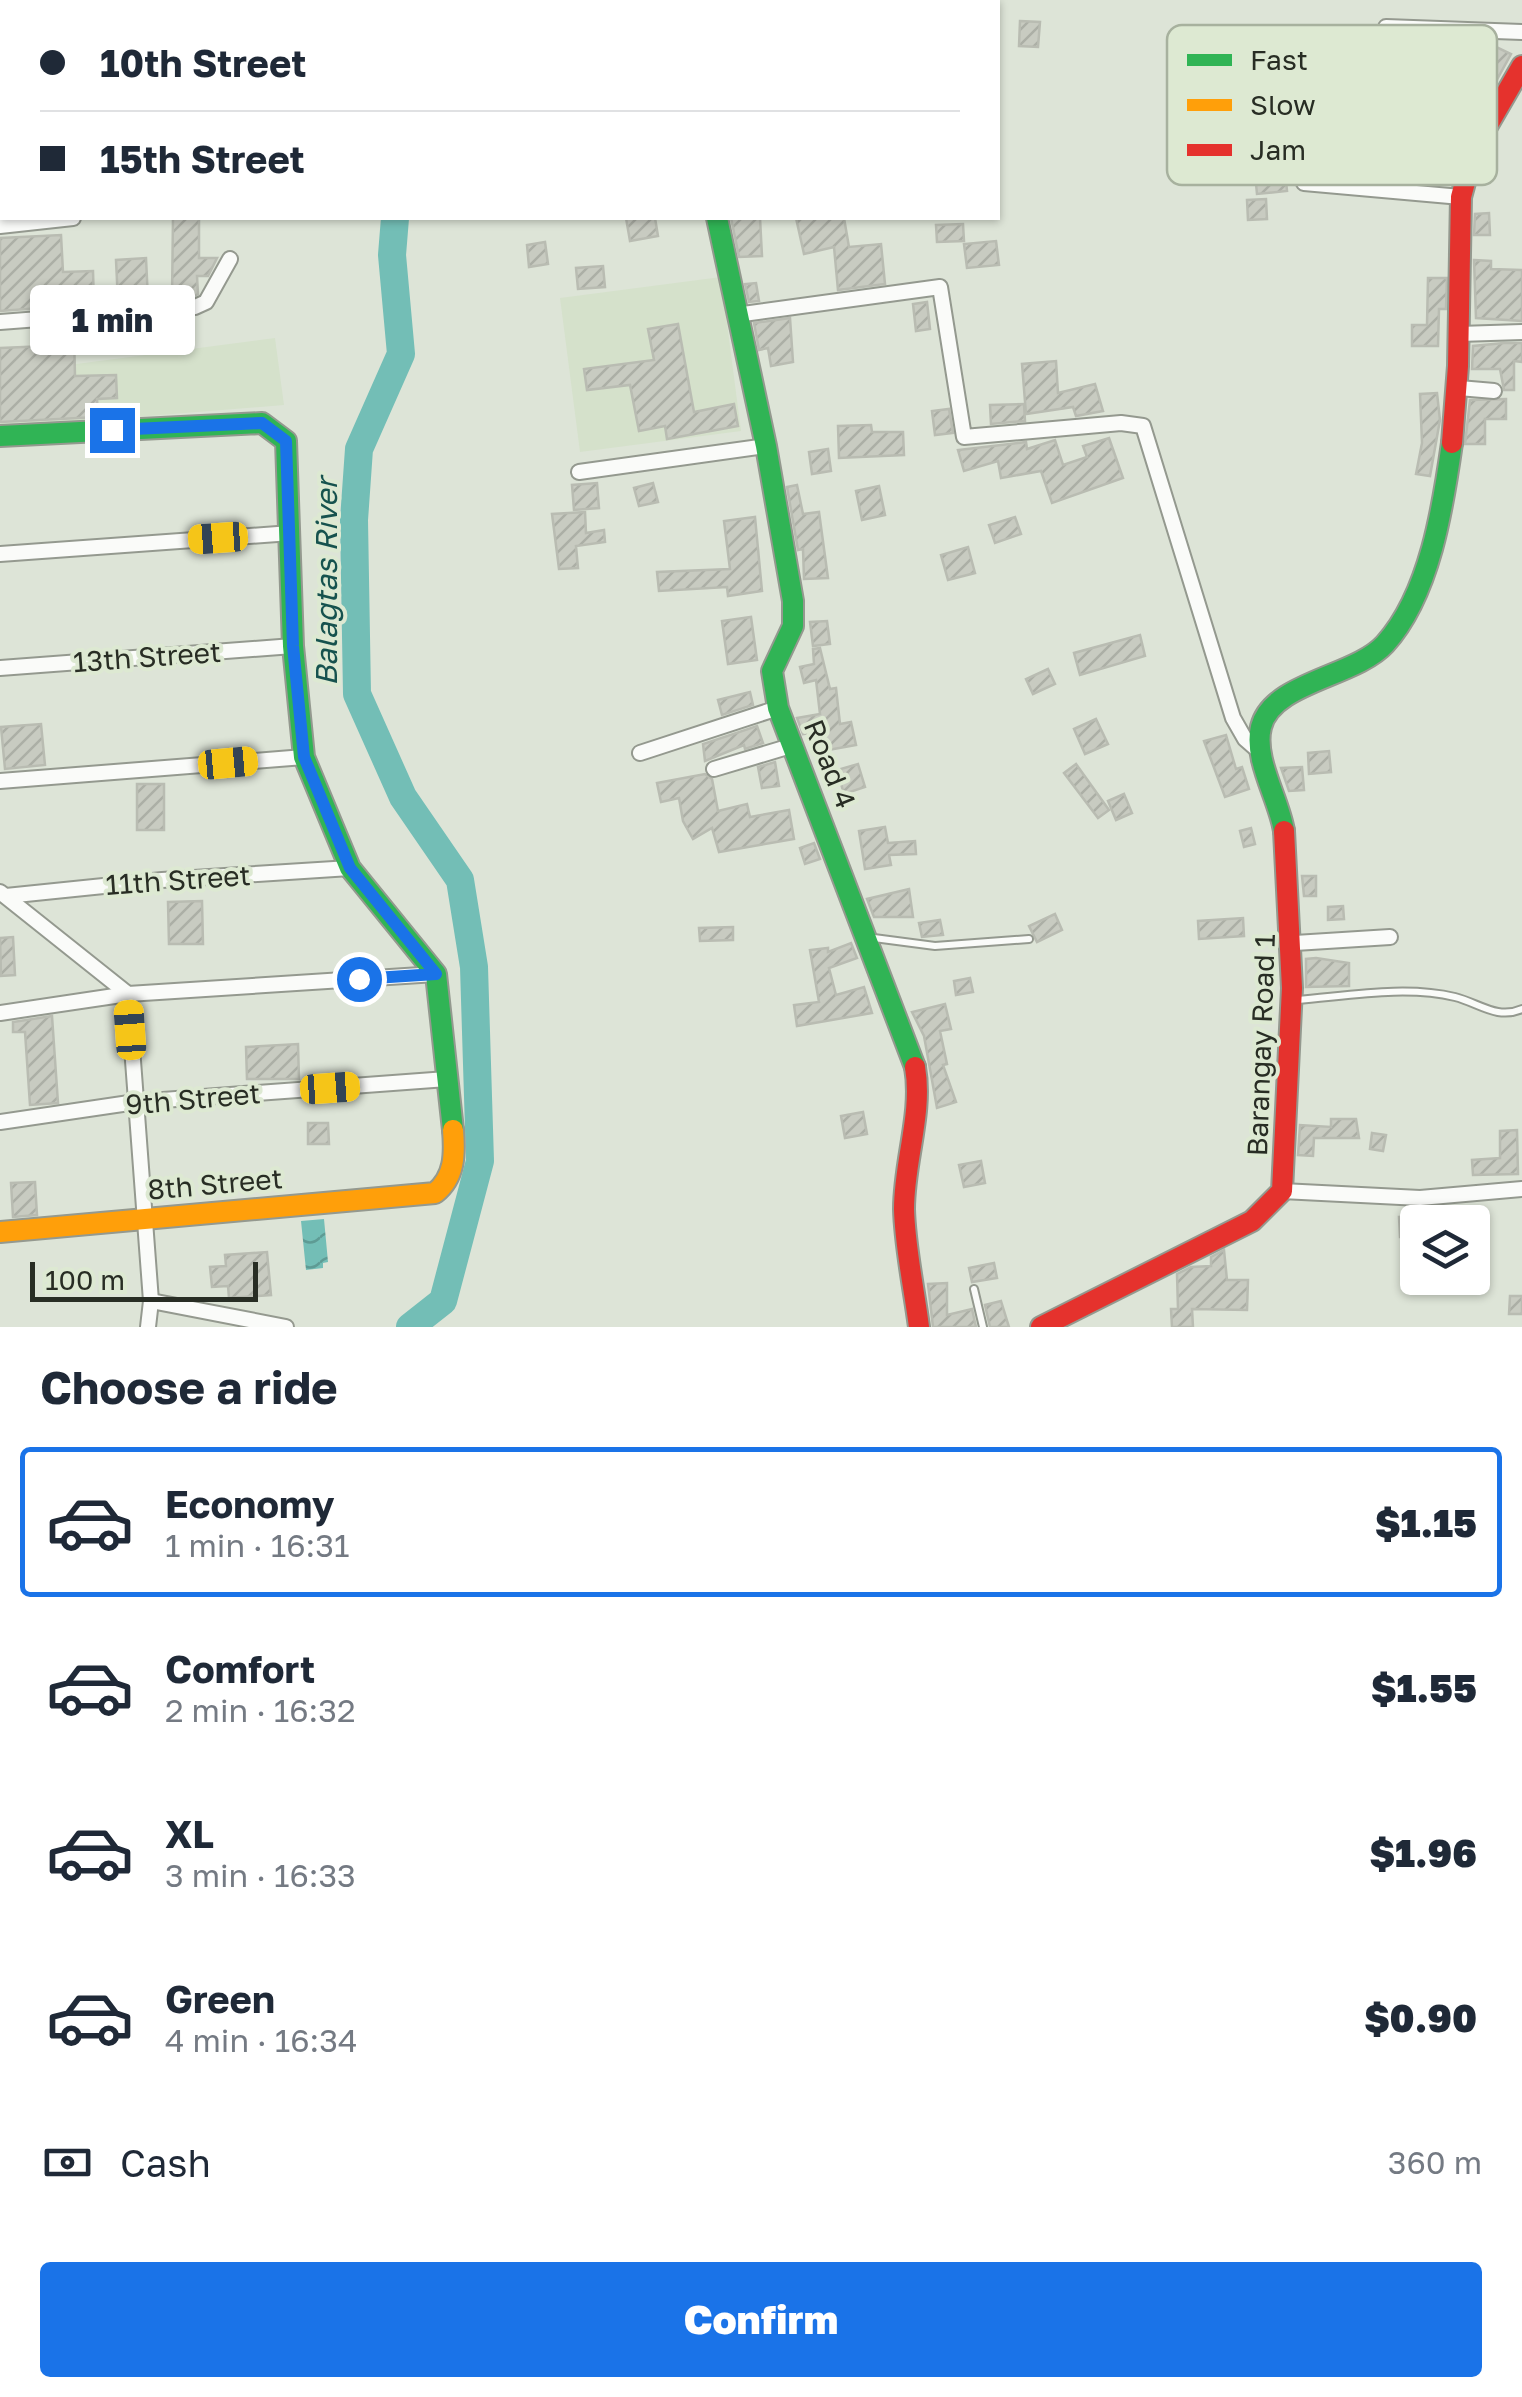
<!DOCTYPE html>
<meta charset="utf-8">
<style>
body{margin:0;font-family:"Golos Text",sans-serif;background:#f2f2f3;color:#1f2937;height:100vh;display:flex;flex-direction:column;font-size:38px;white-space:nowrap}
*{box-sizing:border-box;margin:0}
p{font-size:32px;color:#747a83}
.icon{flex:none;width:55px;height:55px;fill:none;stroke:currentColor;stroke-width:2;stroke-linecap:round;stroke-linejoin:round}
.map{position:relative;height:1327px;overflow:hidden}
.details{display:flex;flex-direction:column;background:#fff;flex:1}
.details>*{flex:none}
.guide{position:absolute;left:0px;top:0px;width:1000px;height:220px;box-shadow:0 2px 8px #0004;display:grid;align-content:center;height:220px;padding:0 40px;background:#fff}
.buttons{position:absolute;left:1400px;top:1205px;display:grid;gap:20px}
.buttons a{display:grid;place-items:center;width:90px;height:90px;border-radius:10px;background:#fff;box-shadow:0 2px 8px #0004;font-size:50px}
.scale{position:absolute;left:30px;bottom:25px;width:228px;box-sizing:border-box;padding-left:10px;border:5px solid #282d24;border-top:0;font-size:28px;line-height:35px;white-space:nowrap;color:#282d24;-webkit-text-stroke:8px #dde9d2;paint-order:stroke}
.end{position:absolute;width:45px;height:45px;margin:-22px;border:12px solid #1a73e8;background:#fff;box-shadow:0 0 0 5px #fff}
.from{border-radius:50%}
.bubble{position:absolute;height:70px;border-radius:10px;background:#fff;box-shadow:0 2px 8px #0004;font-size:32px;font-weight:800;line-height:70px;text-align:center}
.car{position:absolute;width:30px;height:60px;margin:-30px -15px;border-radius:12px;box-shadow:0 0 8px 2px #0007;background:linear-gradient(#f5c518 24%,#345 0 40%,#f5c518 0 76%,#345 0 86%,#f5c518 0)}
.guide b{display:flex;align-items:center;gap:35px;height:95px;font-size:38px}
.guide b+b{border-top:2px solid #e0e1e3}
.guide i{width:25px;height:25px;background:#1f2937}
ul{padding:0;list-style:none}
li{display:flex;align-items:center;gap:30px;height:150px;margin:0 20px 15px;padding:0 20px;border:5px solid transparent;border-radius:10px}
li div{flex:1}
li b{display:block;font-size:38px}
li em{font-style:normal;font-weight:800}
li.active{border-color:#1a73e8}
li>.icon{width:90px;height:90px;stroke-width:1.5}
h2{padding:0 40px;font-size:45px;line-height:120px}
.pay{display:flex;align-items:center;gap:25px;height:110px;padding:0 40px;font-size:38px}
.pay p{margin-inline-start:auto}
.cta{display:flex;gap:20px;margin-top:auto;padding:20px 40px}
.cta a{flex:1;height:115px;border-radius:10px;background:#1a73e8;color:#fff;font-size:40px;font-weight:800;line-height:115px;text-align:center}
.map>svg:first-child{display:block}
.built{fill:#d5e1cb}
.water{fill:url(#water-waves)}
.lines{fill:none;stroke-linecap:round;stroke-linejoin:round}
.river{stroke:#73beb6;stroke-width:28}
.building{fill:url(#building-hatch);stroke:#b9bcb2;stroke-width:2.5}
.lane-casing{stroke:#94998f;stroke-width:10}
.street-casing{stroke:#94998f;stroke-width:18}
.fast-casing{stroke:#94998f;stroke-width:24}
.slow-casing{stroke:#94998f;stroke-width:24}
.jam-casing{stroke:#94998f;stroke-width:24}
.lane{stroke:#fafbf9;stroke-width:6}
.street{stroke:#fafbf9;stroke-width:14}
.fast{stroke:#30b455;stroke-width:20}
.slow{stroke:#ff9f0a;stroke-width:20}
.jam{stroke:#e5322d;stroke-width:20}
.route{stroke:#1a73e8;stroke-width:12}
.labels{text-anchor:middle;stroke-width:8;stroke-linejoin:round;paint-order:stroke}
.street-label{font-size:28px;fill:#282d24;stroke:#dde9d2}
.water-label{font-size:30px;font-style:italic;fill:#16524e;stroke:#dde9d2}
.key{fill:#dde9d2;stroke:#a7b19e;stroke-width:2.5}
.key-label{font-size:28px;fill:#282d24}
</style>
<div class="map">
<svg width="1522" height="1327" viewBox="0 0 1522 1327">
<defs>
<pattern id="water-waves" width="16" height="10" patternUnits="userSpaceOnUse" patternTransform="scale(2.5)"><rect width="16" height="10" fill="#73beb6"/><path d="M0 5q4-4 8 0t8 0" fill="none" stroke="#5e9b94"/></pattern>
<pattern id="building-hatch" width="6" height="6" patternUnits="userSpaceOnUse" patternTransform="scale(2.5)"><rect width="6" height="6" fill="#c8cbc1"/><path d="M-1 1l2-2M0 6l6-6M5 7l2-2" fill="none" stroke="#acafa6"/></pattern>
</defs>
<rect width="100%" height="100%" fill="#dde4d7"/>
<!-- built -->
<g class="built">
<polygon points="721,277 741,431 580,452 560,298"/>
<polygon points="275,338 284,405 0,428 0,374"/>
</g>
<!-- water -->
<polygon class="water" points="324,1219 328,1262 323,1263 323,1268 306,1270 301,1221"/>
<g class="lines">
<!-- river -->
<g class="river">
<polyline points="325,0 326,2"/>
<polyline points="395,218 392,255 401,354 359,449 354,520 357,694 403,797 460,880 474,967 480,1161 443,1301 410,1327"/>
</g>
</g>
<!-- building -->
<g class="building">
<polygon points="1020,21 1040,22 1038,47 1019,46"/>
<polygon points="1440,40 1490,44 1511,54 1484,103 1472,97 1485,73 1436,58"/>
<polygon points="1284,161 1287,191 1257,194 1254,163"/>
<polygon points="1266,199 1267,219 1248,220 1247,200"/>
<polygon points="1489,213 1490,235 1474,235 1475,214"/>
<polygon points="173,218 199,218 199,258 217,258 208,276 197,276 198,294 192,297 172,298"/>
<polygon points="626,218 655,218 658,236 630,241"/>
<polygon points="731,218 760,218 762,256 739,257"/>
<polygon points="796,218 844,218 849,247 881,244 885,284 838,290 834,247 804,254"/>
<polygon points="963,224 964,241 937,242 936,225"/>
<polygon points="61,235 63,272 93,271 94,304 0,311 0,238"/>
<polygon points="996,241 999,265 967,268 964,244"/>
<polygon points="545,242 548,264 529,267 527,245"/>
<polygon points="146,258 148,300 118,302 116,260"/>
<polygon points="1474,260 1491,261 1491,269 1522,270 1522,321 1476,318"/>
<polygon points="603,266 605,287 578,289 576,268"/>
<polygon points="1428,278 1447,278 1446,309 1439,309 1438,346 1412,346 1412,325 1427,325"/>
<polygon points="756,283 759,301 749,302 745,284"/>
<polygon points="927,302 930,329 916,331 913,304"/>
<polygon points="790,318 793,362 771,366 768,348 759,350 754,323"/>
<polygon points="678,324 694,412 734,404 738,426 667,439 665,426 639,431 630,385 587,390 584,369 654,360 648,329"/>
<polygon points="46,334 74,334 75,376 116,375 117,398 97,399 98,417 0,422 0,348 47,346"/>
<polygon points="1504,343 1522,343 1522,362 1514,361 1514,390 1504,390 1500,369 1472,369 1473,346"/>
<polygon points="1056,361 1058,393 1095,384 1103,411 1076,416 1073,407 1026,414 1022,364"/>
<polygon points="1437,393 1440,420 1430,476 1416,474 1422,443 1420,394"/>
<polygon points="1506,399 1506,419 1485,419 1485,444 1465,444 1470,400"/>
<polygon points="1024,404 1025,421 991,424 990,405"/>
<polygon points="949,409 953,433 935,435 932,411"/>
<polygon points="871,425 872,432 903,432 904,455 839,458 838,426"/>
<polygon points="1109,438 1123,478 1052,503 1041,471 1001,478 998,461 964,471 958,450 1026,442 1027,449 1055,440 1063,465 1087,457 1083,446"/>
<polygon points="828,449 831,471 812,474 809,452"/>
<polygon points="597,483 599,508 574,510 572,485"/>
<polygon points="653,483 658,502 639,506 634,488"/>
<polygon points="797,485 803,514 819,512 828,578 804,579 803,549 798,550 787,487"/>
<polygon points="879,486 885,515 862,520 856,491"/>
<polygon points="585,512 586,533 604,530 605,542 576,546 578,568 559,569 552,514"/>
<polygon points="755,517 762,591 728,596 727,587 659,591 657,572 730,569 724,521"/>
<polygon points="1015,517 1021,534 995,543 989,525"/>
<polygon points="968,547 975,573 948,580 941,555"/>
<polygon points="751,617 757,660 728,664 722,621"/>
<polygon points="827,621 830,644 813,646 810,622"/>
<polygon points="1140,635 1145,656 1080,675 1074,653"/>
<polygon points="820,648 830,689 836,688 840,724 851,722 856,745 828,750 824,731 803,734 797,718 820,714 816,680 804,683 800,667 814,664 813,649"/>
<polygon points="1048,669 1055,684 1033,694 1026,679"/>
<polygon points="750,692 753,705 722,715 718,700"/>
<polygon points="1096,719 1108,744 1085,754 1074,729"/>
<polygon points="41,724 45,765 5,769 1,727"/>
<polygon points="757,726 763,743 745,749 744,745 705,761 703,744"/>
<polygon points="1226,735 1236,769 1242,767 1249,789 1225,797 1204,741"/>
<polygon points="1329,751 1331,772 1309,774 1308,753"/>
<polygon points="775,762 779,786 762,788 758,767"/>
<polygon points="858,764 865,787 844,794 837,770"/>
<polygon points="1076,764 1109,810 1098,818 1064,773"/>
<polygon points="1302,767 1304,790 1289,791 1281,768"/>
<polygon points="705,774 712,779 718,811 747,804 750,817 789,810 794,839 719,852 712,828 693,839 683,821 679,798 661,802 657,783"/>
<rect x="137" y="784" width="27" height="46"/>
<polygon points="1124,794 1132,813 1116,820 1108,801"/>
<polygon points="885,827 888,843 915,841 916,854 889,855 891,865 865,869 859,831"/>
<polygon points="1251,828 1255,844 1244,847 1240,831"/>
<polygon points="814,843 820,859 805,864 800,848"/>
<polygon points="1302,876 1316,876 1316,896 1304,896"/>
<polygon points="909,889 913,917 874,917 867,899"/>
<polygon points="202,901 203,944 169,944 168,902"/>
<polygon points="1343,906 1344,919 1328,920 1328,907"/>
<polygon points="1055,914 1062,930 1037,942 1029,926"/>
<polygon points="1243,918 1244,936 1199,939 1198,921"/>
<polygon points="940,920 943,935 922,937 919,923"/>
<polygon points="733,927 733,940 700,941 699,928"/>
<polygon points="13,937 15,975 1,976 0,938"/>
<polygon points="851,943 857,958 829,968 836,995 864,987 872,1013 797,1026 794,1005 819,1002 810,950 828,948 828,952"/>
<polygon points="1316,958 1349,963 1349,986 1306,987 1306,959"/>
<polygon points="970,978 973,992 956,995 954,981"/>
<polygon points="945,1004 951,1029 940,1031 947,1064 943,1065 956,1102 937,1108 924,1036 912,1012"/>
<polygon points="52,1016 58,1103 30,1105 25,1032 13,1032 13,1022"/>
<polygon points="298,1044 299,1079 247,1079 246,1047"/>
<polygon points="863,1112 867,1134 845,1138 841,1116"/>
<polygon points="1331,1119 1356,1119 1359,1138 1314,1138 1313,1156 1298,1155 1300,1125 1331,1127"/>
<polygon points="308,1123 328,1123 329,1144 308,1144"/>
<polygon points="1517,1130 1518,1174 1473,1175 1472,1160 1500,1158 1500,1131"/>
<polygon points="1372,1133 1386,1135 1383,1151 1370,1149"/>
<polygon points="981,1161 985,1183 964,1187 959,1165"/>
<polygon points="35,1182 37,1215 13,1217 11,1183"/>
<polygon points="1418,1216 1418,1236 1400,1237 1399,1217"/>
<polygon points="1224,1250 1227,1280 1248,1280 1247,1310 1192,1309 1193,1327 1172,1327 1171,1309 1178,1309 1177,1274 1191,1267 1211,1266 1211,1257"/>
<polygon points="267,1252 271,1295 229,1298 228,1286 212,1287 210,1267 226,1266 225,1255"/>
<polygon points="994,1263 997,1278 972,1282 969,1268"/>
<polygon points="947,1283 947,1315 972,1309 976,1327 933,1327 928,1284"/>
<polygon points="1510,1296 1522,1296 1522,1314 1509,1314"/>
<polygon points="1001,1301 1009,1327 990,1327 985,1305"/>
</g>
<g class="lines">
<defs>
<g id="lane">
<polyline points="621,2 674,0"/>
<polyline points="874,938 935,946 1029,939"/>
<path d="M 1297,1000 C 1347,996 1405,985 1455,997 C 1479,1003 1497,1020 1522,1009"/>
<polyline points="974,1289 983,1327"/>
</g>
<g id="street">
<polyline points="1386,27 1522,32"/>
<polyline points="0,68 2,68"/>
<polyline points="0,144 2,144"/>
<polyline points="1304,183 1461,197"/>
<polyline points="0,226 73,218"/>
<polyline points="736,315 940,287 964,437 1121,423 1143,426 1233,718 1245,739 1261,753"/>
<polyline points="0,322 195,307 206,302 230,259"/>
<polyline points="1459,334 1522,332"/>
<polyline points="1459,388 1494,391"/>
<polyline points="579,472 766,446"/>
<polyline points="0,554 291,533"/>
<polyline points="0,668 293,646"/>
<polyline points="640,753 778,708"/>
<polyline points="714,769 794,745"/>
<polyline points="0,781 304,757"/>
<polyline points="0,892 128,994 151,1301 148,1327"/>
<polyline points="6,896 162,880 350,868"/>
<polyline points="1295,943 1390,937"/>
<polyline points="0,1013 128,994 436,974"/>
<polyline points="0,1122 136,1102 447,1079"/>
<polyline points="1282,1191 1420,1198 1522,1189"/>
<polyline points="151,1301 286,1327"/>
</g>
<g id="fast">
<polyline points="717,218 766,446 793,601 793,626 772,671 778,708 915,1067"/>
<polyline points="0,436 262,423 286,441 293,646 304,757 350,868 436,974 453,1130"/>
<path d="M 1284,831 C 1279,799 1253,759 1261,727 C 1272,682 1355,677 1385,644 C 1430,594 1443,507 1452,443"/>
</g>
<g id="slow">
<polyline points="689,0 689,2"/>
<path d="M 0,1232 L 435,1193 C 455,1177 455,1154 453,1130"/>
</g>
<g id="jam">
<polyline points="1452,443 1458,366 1461,197 1474,149 1522,66"/>
<path d="M 915,1067 C 923,1113 904,1161 904,1209 C 905,1248 914,1288 919,1327"/>
<polyline points="1041,1327 1252,1221 1282,1191 1292,988 1284,831"/>
</g>
</defs>
<!-- lane casing -->
<use href="#lane" class="lane-casing"/>
<!-- street casing -->
<use href="#street" class="street-casing"/>
<!-- fast casing -->
<use href="#fast" class="fast-casing"/>
<!-- slow casing -->
<use href="#slow" class="slow-casing"/>
<!-- jam casing -->
<use href="#jam" class="jam-casing"/>
<!-- lane -->
<use href="#lane" class="lane"/>
<!-- street -->
<use href="#street" class="street"/>
<!-- fast -->
<use href="#fast" class="fast"/>
<!-- slow -->
<use href="#slow" class="slow"/>
<!-- jam -->
<use href="#jam" class="jam"/>
</g>
<g class="lines">
<!-- route -->
<polyline class="route" points="112,430 262,423 286,441 293,646 304,757 350,868 436,974 359,979"/>
</g>
<g class="labels">
<!-- street labels -->
<g class="street-label">
<text transform="translate(147 657) rotate(-4)" y="10">13th Street</text>
<text transform="translate(830 764) rotate(68)" y="10">Road 4</text>
<text transform="translate(178 880) rotate(-4)" y="10">11th Street</text>
<text transform="translate(1261 1045) rotate(-88)" y="10">Barangay Road 1</text>
<text transform="translate(193 1099) rotate(-5)" y="10">9th Street</text>
<text transform="translate(215 1184) rotate(-5)" y="10">8th Street</text>
</g>
<!-- water labels -->
<g class="water-label">
<text transform="translate(327 582) rotate(-90)" y="10">Balagtas River</text>
</g>
</g>
<!-- legend -->
<rect x="1167" y="25" width="330" height="160" rx="15" class="key"/>
<rect x="1187" y="54" width="45" height="12" fill="#30b455"/>
<rect x="1187" y="99" width="45" height="12" fill="#ff9f0a"/>
<rect x="1187" y="144" width="45" height="12" fill="#e5322d"/>
<g class="key-label">
<text x="1250" y="70">Fast</text>
<text x="1250" y="115">Slow</text>
<text x="1250" y="160">Jam</text>
</g>
</svg>
<div class="buttons">
<a><svg class="icon" aria-label="layers" viewBox="0 0 24 24"><path d="M12 4l9 5-9 5-9-5zM3 14l9 5 9-5"/></svg></a>
</div>
<div class="scale">100 m</div>
<i class="end from" style="left:359px;top:979px"></i>
<i class="end" style="left:112px;top:430px"></i>
<div class="bubble" style="left:30px;top:285px;width:165px">1 min</div>
<i class="car" style="left:218px;top:538px;rotate:266deg"></i>
<i class="car" style="left:228px;top:763px;rotate:85deg"></i>
<i class="car" style="left:130px;top:1030px;rotate:356deg"></i>
<i class="car" style="left:330px;top:1088px;rotate:86deg"></i>
<div class="guide">
<b><i class="from"></i>10th Street</b>
<b><i></i>15th Street</b>
</div>
</div>
<section class="details">
<h2>Choose a ride</h2>
<ul>
<li class="active"><svg class="icon" aria-label="car" viewBox="0 0 24 24"><path d="M5 17H2v-5l4-1 3-4h7l3 4 3 1v5h-3M9 17h6M6 11h13"/><circle cx="7" cy="17" r="2"/><circle cx="17" cy="17" r="2"/></svg><div><b>Economy</b><p>1 min · 16:31</p></div><em>$1.15</em></li>
<li><svg class="icon" aria-label="car" viewBox="0 0 24 24"><path d="M5 17H2v-5l4-1 3-4h7l3 4 3 1v5h-3M9 17h6M6 11h13"/><circle cx="7" cy="17" r="2"/><circle cx="17" cy="17" r="2"/></svg><div><b>Comfort</b><p>2 min · 16:32</p></div><em>$1.55</em></li>
<li><svg class="icon" aria-label="car" viewBox="0 0 24 24"><path d="M5 17H2v-5l4-1 3-4h7l3 4 3 1v5h-3M9 17h6M6 11h13"/><circle cx="7" cy="17" r="2"/><circle cx="17" cy="17" r="2"/></svg><div><b>XL</b><p>3 min · 16:33</p></div><em>$1.96</em></li>
<li><svg class="icon" aria-label="car" viewBox="0 0 24 24"><path d="M5 17H2v-5l4-1 3-4h7l3 4 3 1v5h-3M9 17h6M6 11h13"/><circle cx="7" cy="17" r="2"/><circle cx="17" cy="17" r="2"/></svg><div><b>Green</b><p>4 min · 16:34</p></div><em>$0.90</em></li>
</ul>
<div class="pay"><svg class="icon" aria-label="cash" viewBox="0 0 24 24"><path d="M3 7h18v10H3z"/><circle cx="12" cy="12" r="2"/></svg>Cash<p>360 m</p></div>
<div class="cta"><a>Confirm</a></div>
</section>
